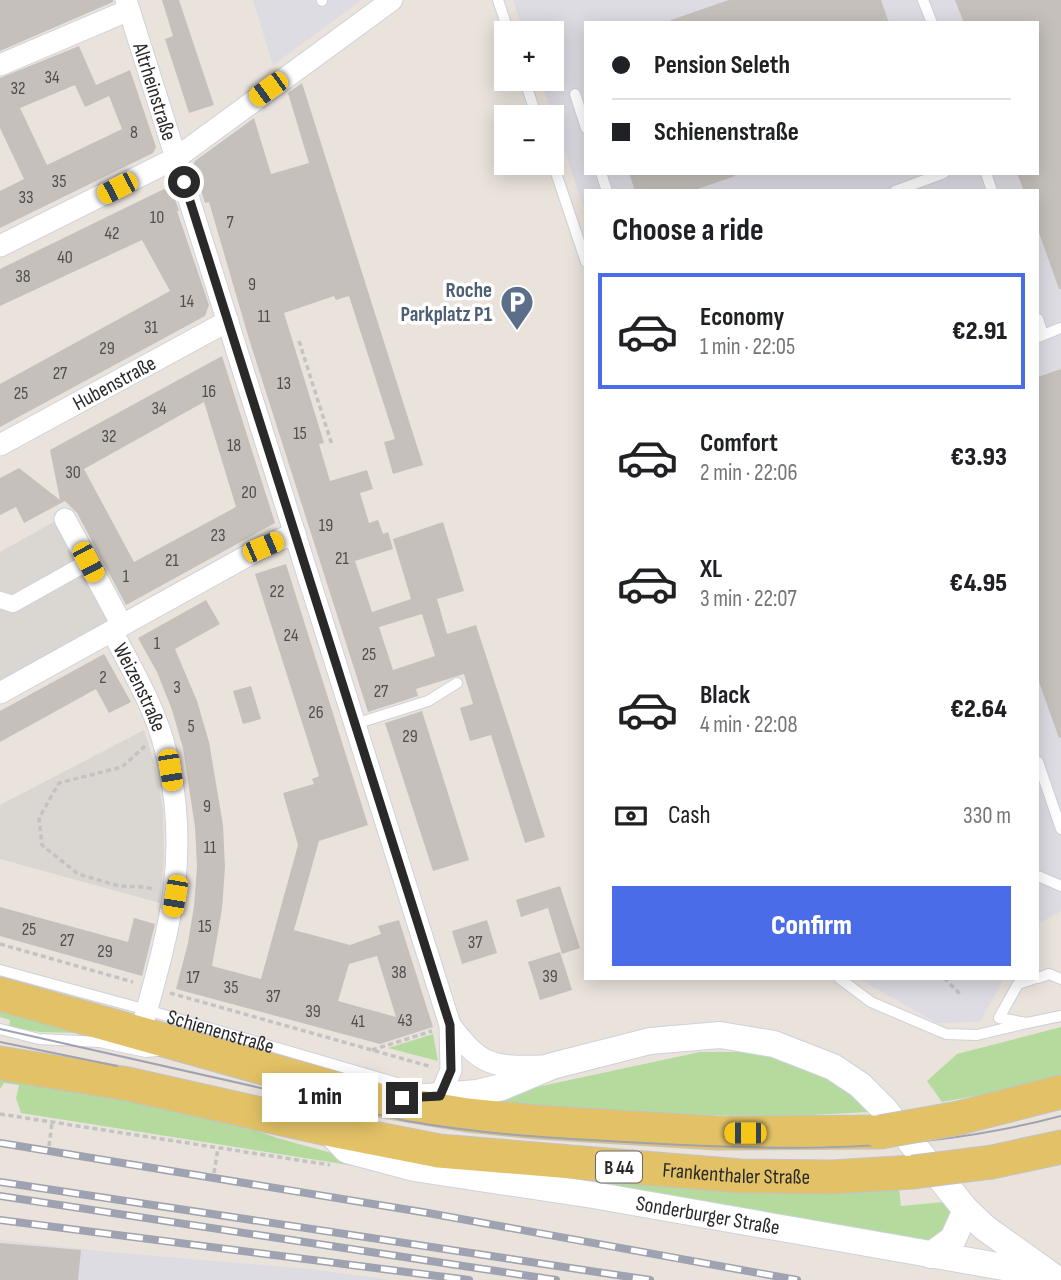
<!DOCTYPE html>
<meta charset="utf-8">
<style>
body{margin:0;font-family:"Sofia Sans Condensed",sans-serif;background:#f2f2f2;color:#202124;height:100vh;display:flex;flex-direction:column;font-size:26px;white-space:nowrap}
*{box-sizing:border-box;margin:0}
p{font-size:23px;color:#757577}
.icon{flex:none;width:38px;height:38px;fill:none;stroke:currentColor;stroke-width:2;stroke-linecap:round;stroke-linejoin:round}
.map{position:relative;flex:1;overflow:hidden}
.details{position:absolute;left:584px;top:189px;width:455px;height:791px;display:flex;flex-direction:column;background:#fff;border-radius:0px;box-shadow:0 4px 18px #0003}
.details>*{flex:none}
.top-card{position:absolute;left:584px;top:21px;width:455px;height:154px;border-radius:0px;box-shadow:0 4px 18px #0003;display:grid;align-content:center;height:154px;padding:0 28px;background:#fff}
.buttons{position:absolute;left:494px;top:21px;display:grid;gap:14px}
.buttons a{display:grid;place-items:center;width:70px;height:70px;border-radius:0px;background:#fff;box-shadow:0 4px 18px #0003;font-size:35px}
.end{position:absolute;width:32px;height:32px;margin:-16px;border:9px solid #292929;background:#fff;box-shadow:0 0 0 4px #fff}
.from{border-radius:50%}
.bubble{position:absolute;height:49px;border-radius:0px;background:#fff;box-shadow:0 4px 18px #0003;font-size:23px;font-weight:800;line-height:49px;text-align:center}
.car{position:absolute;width:21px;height:42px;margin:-21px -10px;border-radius:9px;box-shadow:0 0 5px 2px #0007;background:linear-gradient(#f5c518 24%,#345 0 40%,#f5c518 0 76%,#345 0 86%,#f5c518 0)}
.top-card b{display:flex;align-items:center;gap:24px;height:66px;font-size:26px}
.top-card b+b{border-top:2px solid #e0e0e0}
.top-card i{width:18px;height:18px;background:#202124}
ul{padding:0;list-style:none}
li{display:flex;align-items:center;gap:21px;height:116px;margin:0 14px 10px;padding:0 14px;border:4px solid transparent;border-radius:0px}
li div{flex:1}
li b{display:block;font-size:26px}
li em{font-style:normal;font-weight:800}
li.on{border-color:#4a6ce8}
li>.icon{width:63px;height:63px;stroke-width:1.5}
h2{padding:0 28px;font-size:32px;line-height:84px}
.pay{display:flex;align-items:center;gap:18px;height:77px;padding:0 28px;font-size:26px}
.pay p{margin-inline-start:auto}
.button{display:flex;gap:14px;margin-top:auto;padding:14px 28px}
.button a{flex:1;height:80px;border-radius:0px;background:#4a6ce8;color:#fff;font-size:28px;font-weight:800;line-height:80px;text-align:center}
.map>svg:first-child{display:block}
.industrial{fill:#dddce3;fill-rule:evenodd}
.green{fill:#b4db9d}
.plaza{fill:#dad6d2}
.building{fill:#c5c0bb;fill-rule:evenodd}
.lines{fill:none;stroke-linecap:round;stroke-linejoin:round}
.service-casing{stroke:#ced1dc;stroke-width:12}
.pedestrian-casing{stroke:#ced1dc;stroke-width:18}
.minor-casing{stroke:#ced1dc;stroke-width:23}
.tertiary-casing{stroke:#ced1dc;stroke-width:28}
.primary-casing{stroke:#c3c3c3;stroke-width:35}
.path{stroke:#c3c3c3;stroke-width:3.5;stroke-dasharray:5 3.5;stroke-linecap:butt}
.service{stroke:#fff;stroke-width:10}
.pedestrian{stroke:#fff;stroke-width:16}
.minor{stroke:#fff;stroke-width:21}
.tertiary{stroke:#fff;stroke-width:26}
.primary{stroke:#e3c267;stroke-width:33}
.tram{stroke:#9fa2b1;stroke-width:2}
.rail-casing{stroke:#9fa2b1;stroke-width:8}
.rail{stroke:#fff;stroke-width:5;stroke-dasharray:16;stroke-linecap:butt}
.primary-bridge-casing{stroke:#c3c3c3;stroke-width:35;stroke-linecap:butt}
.primary-bridge{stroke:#e3c267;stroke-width:33}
.route{stroke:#292929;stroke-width:9}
.labels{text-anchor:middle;stroke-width:7;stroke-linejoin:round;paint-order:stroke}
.number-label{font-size:18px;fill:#504f4e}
.shield{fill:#fff;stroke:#696969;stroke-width:2}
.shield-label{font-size:19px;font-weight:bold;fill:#292929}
.street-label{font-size:21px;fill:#292929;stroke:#fff}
.service-label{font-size:21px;font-weight:bold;fill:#4e5e75;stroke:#fff;text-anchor:end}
</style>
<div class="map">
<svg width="1061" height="1280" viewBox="0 0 1061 1280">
<rect width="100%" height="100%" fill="#eae3dc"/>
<!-- industrial -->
<g class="industrial">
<polygon points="253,0 362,0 273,65"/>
<path d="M 513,0 L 1061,0 L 1061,911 L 1038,924 L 1038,191 L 586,191 L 586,214 L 540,79 L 551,79 L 551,33 L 524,33 ZM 586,23 L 1038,23 L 1038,173 L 586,173 Z"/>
<polygon points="857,978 1004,978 980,1022 937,1023"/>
<polygon points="0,1240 110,1252 309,1269 393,1280 0,1280"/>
</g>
<!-- green -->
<g class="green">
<polygon points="0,1004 80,1033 40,1032 9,1027 10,1020 0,1017"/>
<polygon points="1061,1027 1061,1080 942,1102 927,1081 957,1054"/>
<polygon points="433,1034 438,1061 388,1048"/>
<polygon points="700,1052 741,1052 776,1058 814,1073 853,1093 870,1112 789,1116 643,1114 472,1101"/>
<polygon points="0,1076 199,1110 277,1138 368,1163 367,1168 21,1113 16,1098 19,1085 4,1083 0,1089"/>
<polygon points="457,1165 899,1189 901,1206 944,1202 951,1210 947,1233 932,1241"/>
</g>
<!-- plaza -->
<g class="plaza">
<polygon points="57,520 113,621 0,682 0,552"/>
<polygon points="144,730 156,769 163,810 164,857 160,903 0,859 0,805"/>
</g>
<!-- building -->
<g class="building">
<polygon points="0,0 113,0 113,2 0,51"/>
<polygon points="162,0 179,0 214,105 189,113 165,39 173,36"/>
<polygon points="729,0 881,0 889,23 671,23 671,20"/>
<polygon points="955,0 1061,0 1061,289 1059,289 1038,230 1038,191 1024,191 1017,173 1038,173 1038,23 964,23"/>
<path d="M 79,46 L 96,85 L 130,70 L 156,147 L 153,153 L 0,228 L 0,191 L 24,179 L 0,128 L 0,78 ZM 75,85 L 85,107 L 109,96 L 122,129 L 47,165 L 20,108 Z"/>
<path d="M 302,83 L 423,465 L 393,474 L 384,442 L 395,439 L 349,296 L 336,300 L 334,296 L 284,313 L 324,443 L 319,444 L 330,481 L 367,470 L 373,489 L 360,493 L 369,523 L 378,520 L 383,534 L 388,532 L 393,549 L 355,561 L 372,612 L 411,599 L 393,539 L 443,522 L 464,591 L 437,599 L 447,634 L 476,625 L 545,837 L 525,843 L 491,735 L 470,741 L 460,708 L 473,704 L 464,674 L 416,689 L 418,696 L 368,712 L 249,339 L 209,202 L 205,203 L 193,166 L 195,161 L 254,118 L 271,174 L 309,163 L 288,93 ZM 422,614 L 435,656 L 393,670 L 379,627 Z"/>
<polygon points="629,173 735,173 735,176 692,191 635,191"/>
<polygon points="164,189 173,193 179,211 177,211 209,305 205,316 0,427 0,384 170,291 142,240 0,306 0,269"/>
<path d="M 222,356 L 275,523 L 126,605 L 77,513 L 65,501 L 24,523 L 16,507 L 0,515 L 0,478 L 19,468 L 60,500 L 50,450 ZM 204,402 L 236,507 L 134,562 L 84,469 Z"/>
<polygon points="1061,369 1061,737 1059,738 1038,679 1038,377"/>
<path d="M 286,564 L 368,825 L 319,841 L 294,930 L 350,945 L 381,934 L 378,926 L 399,920 L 433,1027 L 380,1044 L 176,989 L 188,943 L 194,906 L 197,867 L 195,827 L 183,748 L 172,710 L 157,672 L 138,638 L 206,600 L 220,624 L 175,649 L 197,701 L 209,742 L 223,825 L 225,867 L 222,909 L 212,966 L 261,979 L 298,845 L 283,793 L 314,784 L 312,779 L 319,776 L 255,574 ZM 377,956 L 396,1017 L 338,1001 L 349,964 Z"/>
<polygon points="104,654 131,702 109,713 96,689 0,742 0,711"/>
<polygon points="251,686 261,719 243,724 233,691"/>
<polygon points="422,711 469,860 433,871 385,723"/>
<polygon points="560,886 580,948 562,954 548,908 521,917 516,900"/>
<polygon points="0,907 128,942 134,918 155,924 142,976 0,936"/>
<polygon points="487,920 497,953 462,964 452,931"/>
<polygon points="560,952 572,990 540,1000 528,962"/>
<polygon points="0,1243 81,1250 78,1280 0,1280"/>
</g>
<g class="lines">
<defs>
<g id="service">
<polyline points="322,0 322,1"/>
<polyline points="498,0 509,33"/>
<polyline points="923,0 932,23"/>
<polyline points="524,79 537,117"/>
<polyline points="575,94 586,128"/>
<polyline points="551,158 586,262"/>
<polyline points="601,173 607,191"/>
<polyline points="986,173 992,191"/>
<polyline points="895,191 944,173"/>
<polyline points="1038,319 1043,335"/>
<polyline points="1038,337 1061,328"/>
<polyline points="355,724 428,701 457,683"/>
<polyline points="1038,762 1061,829"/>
<polyline points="1038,876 1061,886"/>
<path id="s1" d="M 0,970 L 147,1010 L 421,1090"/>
<polyline points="839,978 871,1002 946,1034 977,1035 1027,1023"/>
<polyline points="1036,978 1018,984 999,1018 1027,1023 1061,1016"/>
<polyline points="1038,978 1049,974 1061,979"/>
<polyline points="0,1029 39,1039 100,1042 146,1052 158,1051"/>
</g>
<polyline id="pedestrian" points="0,600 13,604 88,562"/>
<g id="minor">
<path id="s2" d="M 126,0 L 450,1025 L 451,1070 L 440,1096"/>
<polyline points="0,65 129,10"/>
<polyline points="0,246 176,158 392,0"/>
<path id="s3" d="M 0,445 L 228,321"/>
<polyline points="65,519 122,625"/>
<path id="s4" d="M 112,631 C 132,670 156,709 166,752 C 192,857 168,934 140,1034"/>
<polyline points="0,693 263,547 295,533"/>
<path d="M 450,1025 C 482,1067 492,1067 543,1066"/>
</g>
<g id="tertiary">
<polyline points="414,1098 477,1093 502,1087 552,1066 650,1041 720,1035 774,1044 833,1067 860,1085 884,1109 966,1210 985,1228 1051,1275"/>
<path id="s5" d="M 327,1129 L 347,1150 L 414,1168 L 593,1195 L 1044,1274"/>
<polyline points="931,1255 953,1239 966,1210"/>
</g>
<g id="primary">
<polyline points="0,994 377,1100 467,1115 537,1122 717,1133 880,1132"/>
<path id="s6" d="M 0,1063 L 128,1084 L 327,1129 L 439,1151 L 741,1176 L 832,1177 L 913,1172"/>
<polyline points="959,1118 1061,1092"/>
<polyline points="992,1162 1061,1147"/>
</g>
</defs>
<!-- service casing -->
<use href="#service" class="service-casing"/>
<!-- pedestrian casing -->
<use href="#pedestrian" class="pedestrian-casing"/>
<!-- minor casing -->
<use href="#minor" class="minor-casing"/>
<!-- tertiary casing -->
<use href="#tertiary" class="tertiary-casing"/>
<!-- primary casing -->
<use href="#primary" class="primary-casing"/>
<!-- path -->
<g class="path">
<polyline points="299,341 332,445"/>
<polyline points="145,746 122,767 59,783 39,818 42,845 78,874 119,886 146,887 155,890"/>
<polyline points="0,944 133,982"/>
<polyline points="944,978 960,994"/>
<polyline points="170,993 432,1067"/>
<polyline points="372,1050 432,1031"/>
<polyline points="0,1114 330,1165"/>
<polyline points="49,1146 52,1122"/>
<polyline points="214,1173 218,1148"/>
</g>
<!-- service -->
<use href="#service" class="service"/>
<!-- pedestrian -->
<use href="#pedestrian" class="pedestrian"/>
<!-- minor -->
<use href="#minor" class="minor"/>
<!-- tertiary -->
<use href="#tertiary" class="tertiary"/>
<!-- primary -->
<use href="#primary" class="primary"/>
<!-- tram -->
<g class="tram">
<path d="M 0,1029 L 407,1121 C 486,1135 565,1139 645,1143 C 788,1151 921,1153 1061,1116"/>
<polyline points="0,1042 117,1066"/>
</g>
<defs>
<g id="rail">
<polyline points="0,1143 428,1213 797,1280"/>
<polyline points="0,1182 650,1280"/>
<polyline points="0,1196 556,1280"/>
<polyline points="0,1220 469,1280"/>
</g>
</defs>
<!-- rail casing -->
<use href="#rail" class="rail-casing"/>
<!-- rail -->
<use href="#rail" class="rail"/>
<defs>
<g id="primary-bridge">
<polyline points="880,1132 959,1118"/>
<polyline points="913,1172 992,1162"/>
</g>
</defs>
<!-- primary-bridge casing -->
<use href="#primary-bridge" class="primary-bridge-casing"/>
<!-- primary-bridge -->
<use href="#primary-bridge" class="primary-bridge"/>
</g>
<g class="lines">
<!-- route -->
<polyline class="route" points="184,182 450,1025 451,1070 440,1096 402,1098"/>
</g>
<!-- icons -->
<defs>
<symbol id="parking-pin" viewBox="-11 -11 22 30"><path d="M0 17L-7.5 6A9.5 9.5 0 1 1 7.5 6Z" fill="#5c6f8a" stroke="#fff"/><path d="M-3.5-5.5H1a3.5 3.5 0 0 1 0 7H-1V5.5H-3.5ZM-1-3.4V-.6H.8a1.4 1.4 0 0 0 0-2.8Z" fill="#fff"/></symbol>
</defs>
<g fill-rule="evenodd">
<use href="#parking-pin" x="498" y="283" width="38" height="52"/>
</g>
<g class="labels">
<!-- number labels -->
<g class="number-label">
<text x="52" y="83">34</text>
<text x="18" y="94">32</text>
<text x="134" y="138">8</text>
<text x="59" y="187">35</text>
<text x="26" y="203">33</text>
<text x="157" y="223">10</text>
<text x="230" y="228">7</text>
<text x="112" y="239">42</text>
<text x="65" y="263">40</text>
<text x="23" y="282">38</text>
<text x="252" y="290">9</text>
<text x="187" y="307">14</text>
<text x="264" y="322">11</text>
<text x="151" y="333">31</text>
<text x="107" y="354">29</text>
<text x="60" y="379">27</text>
<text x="284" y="389">13</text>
<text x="209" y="397">16</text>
<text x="21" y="399">25</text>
<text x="159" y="414">34</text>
<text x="300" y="439">15</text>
<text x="109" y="442">32</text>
<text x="234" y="451">18</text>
<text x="73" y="478">30</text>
<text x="249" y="498">20</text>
<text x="326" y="531">19</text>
<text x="218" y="541">23</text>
<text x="342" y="564">21</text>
<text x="172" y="566">21</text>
<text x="126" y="582">1</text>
<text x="277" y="597">22</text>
<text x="291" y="641">24</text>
<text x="157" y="649">1</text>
<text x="369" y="660">25</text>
<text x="103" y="683">2</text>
<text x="177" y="693">3</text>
<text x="381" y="697">27</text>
<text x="316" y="718">26</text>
<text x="191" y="732">5</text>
<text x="410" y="742">29</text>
<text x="207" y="812">9</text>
<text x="210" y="853">11</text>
<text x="205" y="932">15</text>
<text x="29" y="935">25</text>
<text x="67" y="946">27</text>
<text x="475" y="948">37</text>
<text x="105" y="957">29</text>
<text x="399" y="978">38</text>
<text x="550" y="982">39</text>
<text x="193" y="983">17</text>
<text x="231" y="993">35</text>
<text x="273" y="1002">37</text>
<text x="313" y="1017">39</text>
<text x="405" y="1026">43</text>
<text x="358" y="1027">41</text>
</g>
<!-- shield labels -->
<rect class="shield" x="596" y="1151.5" width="46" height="31" rx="5"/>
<g class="shield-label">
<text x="619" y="1174">B 44</text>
</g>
<!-- street labels -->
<g class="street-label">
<text dy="7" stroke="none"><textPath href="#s2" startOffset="96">Altrheinstraße</textPath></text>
<text dy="7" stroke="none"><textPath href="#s3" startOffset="130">Hubenstraße</textPath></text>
<text dy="7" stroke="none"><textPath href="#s4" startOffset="63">Weizenstraße</textPath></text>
<text dy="7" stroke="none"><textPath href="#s1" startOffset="229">Schienenstraße</textPath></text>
<text dy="7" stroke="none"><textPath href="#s6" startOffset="746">Frankenthaler Straße</textPath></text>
<text dy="7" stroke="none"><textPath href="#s5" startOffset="396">Sonderburger Straße</textPath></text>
</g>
<!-- service labels -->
<g class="service-label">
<text x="492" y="297">Roche<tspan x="492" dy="24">Parkplatz P1</tspan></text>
</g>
</g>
</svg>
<div class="buttons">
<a>+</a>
<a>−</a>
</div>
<i class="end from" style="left:184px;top:182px"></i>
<i class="end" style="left:402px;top:1098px"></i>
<div class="bubble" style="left:262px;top:1073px;width:116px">1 min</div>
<i class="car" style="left:268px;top:89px;rotate:234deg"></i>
<i class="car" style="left:117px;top:188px;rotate:243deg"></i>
<i class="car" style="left:263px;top:547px;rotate:67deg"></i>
<i class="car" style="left:88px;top:562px;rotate:152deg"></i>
<i class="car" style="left:170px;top:770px;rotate:171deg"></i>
<i class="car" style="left:175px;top:896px;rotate:190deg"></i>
<i class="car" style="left:745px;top:1133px;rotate:270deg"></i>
<div class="top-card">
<b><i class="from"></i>Pension Seleth</b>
<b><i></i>Schienenstraße</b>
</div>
<section class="details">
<h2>Choose a ride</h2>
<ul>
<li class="on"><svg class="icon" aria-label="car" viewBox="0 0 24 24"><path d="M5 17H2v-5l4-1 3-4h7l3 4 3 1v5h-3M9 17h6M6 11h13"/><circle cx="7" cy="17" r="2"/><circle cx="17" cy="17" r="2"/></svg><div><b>Economy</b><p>1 min · 22:05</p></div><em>€2.91</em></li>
<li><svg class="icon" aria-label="car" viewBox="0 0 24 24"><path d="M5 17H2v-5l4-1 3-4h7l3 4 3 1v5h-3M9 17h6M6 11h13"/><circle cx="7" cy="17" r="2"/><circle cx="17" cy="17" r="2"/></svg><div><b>Comfort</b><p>2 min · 22:06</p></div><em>€3.93</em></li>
<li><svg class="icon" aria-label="car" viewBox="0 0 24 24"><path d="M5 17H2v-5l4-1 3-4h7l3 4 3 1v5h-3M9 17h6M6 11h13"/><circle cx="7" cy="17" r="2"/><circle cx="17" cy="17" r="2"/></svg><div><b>XL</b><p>3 min · 22:07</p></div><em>€4.95</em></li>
<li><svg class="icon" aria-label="car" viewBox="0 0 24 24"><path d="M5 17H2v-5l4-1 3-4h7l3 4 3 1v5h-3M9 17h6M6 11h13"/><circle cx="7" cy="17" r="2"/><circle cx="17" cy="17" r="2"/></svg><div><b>Black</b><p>4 min · 22:08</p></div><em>€2.64</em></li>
</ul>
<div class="pay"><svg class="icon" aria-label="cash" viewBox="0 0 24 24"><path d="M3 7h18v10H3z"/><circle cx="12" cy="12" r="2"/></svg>Cash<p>330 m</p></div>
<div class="button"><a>Confirm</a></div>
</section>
</div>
